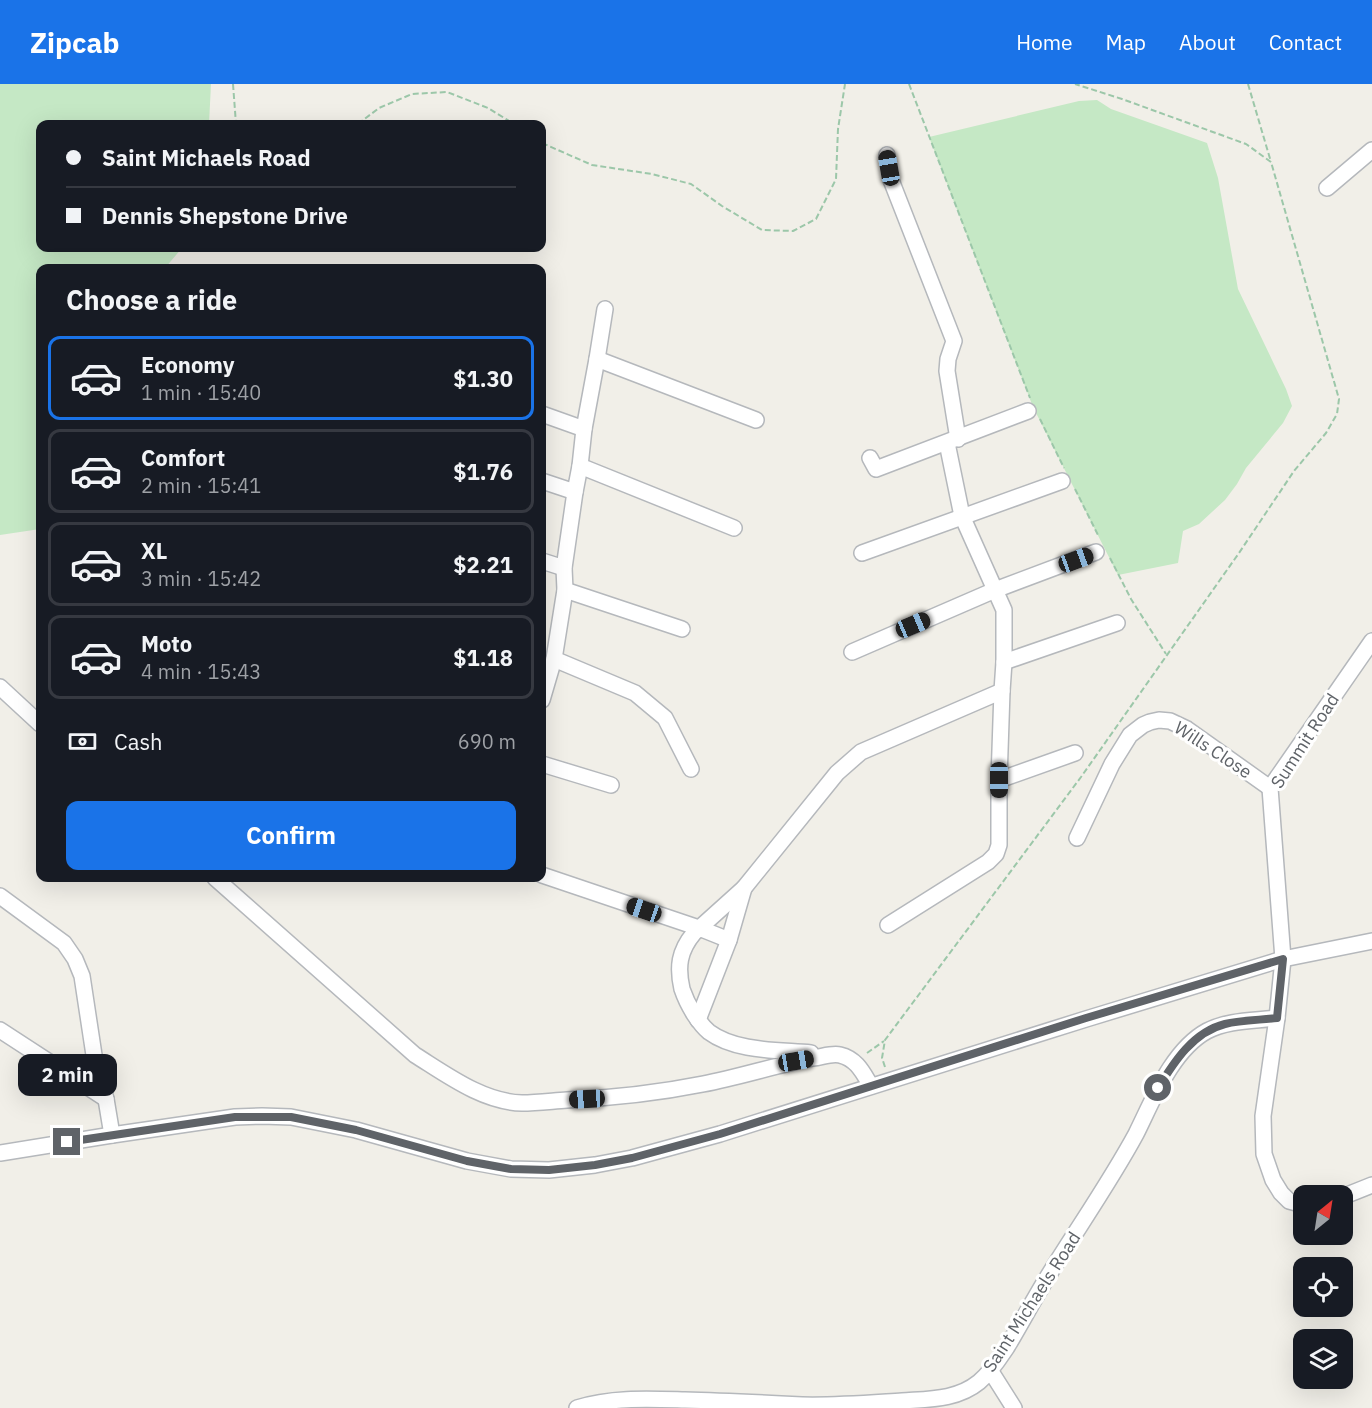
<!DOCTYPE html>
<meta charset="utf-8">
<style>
body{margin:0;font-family:"IBM Plex Sans",sans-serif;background:#242831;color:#f1f3f6;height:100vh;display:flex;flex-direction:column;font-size:22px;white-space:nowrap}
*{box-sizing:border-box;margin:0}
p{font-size:20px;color:#9ea1a6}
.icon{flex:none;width:33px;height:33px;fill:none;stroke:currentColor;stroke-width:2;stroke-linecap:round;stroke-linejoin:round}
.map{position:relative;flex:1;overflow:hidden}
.drawer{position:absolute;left:36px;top:180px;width:510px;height:618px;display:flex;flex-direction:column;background:#171b24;border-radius:12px;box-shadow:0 6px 24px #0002}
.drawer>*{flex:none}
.guide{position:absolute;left:36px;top:36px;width:510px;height:132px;border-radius:12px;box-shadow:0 6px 24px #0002;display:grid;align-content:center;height:132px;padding:0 30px;background:#171b24}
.needle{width:39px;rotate:30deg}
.buttons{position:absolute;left:1293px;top:1101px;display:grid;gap:12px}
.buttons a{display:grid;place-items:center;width:60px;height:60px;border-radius:12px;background:#171b24;box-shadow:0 6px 24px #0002;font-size:30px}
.end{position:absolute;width:27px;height:27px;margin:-14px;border:8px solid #5f6368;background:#fff;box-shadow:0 0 0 3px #fff}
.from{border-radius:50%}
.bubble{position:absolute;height:42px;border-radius:12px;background:#171b24;box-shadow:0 6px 24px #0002;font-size:20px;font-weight:700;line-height:42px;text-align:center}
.car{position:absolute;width:18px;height:36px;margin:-18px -9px;border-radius:8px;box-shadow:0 0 4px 2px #0007;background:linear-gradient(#222 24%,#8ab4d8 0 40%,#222 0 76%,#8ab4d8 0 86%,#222 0)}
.guide b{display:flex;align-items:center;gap:21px;height:57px;font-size:22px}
.guide b+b{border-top:2px solid #363941}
.guide i{width:15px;height:15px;background:#f1f3f6}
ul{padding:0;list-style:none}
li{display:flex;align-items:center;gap:18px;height:84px;margin:0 12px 9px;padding:0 18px;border:3px solid #363941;border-radius:12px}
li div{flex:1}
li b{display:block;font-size:22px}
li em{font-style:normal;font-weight:700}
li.current{border-color:#1a73e8}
li>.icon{width:54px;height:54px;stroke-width:1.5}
h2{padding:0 30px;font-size:27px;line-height:72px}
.pay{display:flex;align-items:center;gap:15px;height:66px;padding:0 30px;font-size:22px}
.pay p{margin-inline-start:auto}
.cta{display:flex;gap:12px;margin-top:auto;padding:12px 30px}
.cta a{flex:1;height:69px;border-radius:12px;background:#1a73e8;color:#fff;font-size:24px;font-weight:700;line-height:69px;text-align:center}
header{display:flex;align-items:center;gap:36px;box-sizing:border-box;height:84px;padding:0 30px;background:#1a73e8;color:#fff}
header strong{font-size:28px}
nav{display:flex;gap:33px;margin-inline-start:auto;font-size:21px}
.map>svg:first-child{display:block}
.green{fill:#c5e8c5}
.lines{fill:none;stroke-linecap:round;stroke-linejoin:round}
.minor-casing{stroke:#b5b8bc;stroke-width:18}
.path{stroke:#9cc7a9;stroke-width:2;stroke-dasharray:6 3;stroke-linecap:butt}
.minor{stroke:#fff;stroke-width:15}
.route{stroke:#5f6368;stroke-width:8}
.labels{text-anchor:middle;stroke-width:6;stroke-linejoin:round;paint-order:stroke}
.street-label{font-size:18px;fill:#5f6368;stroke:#fff}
</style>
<header>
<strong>Zipcab</strong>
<nav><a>Home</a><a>Map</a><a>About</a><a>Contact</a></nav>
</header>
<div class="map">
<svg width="1372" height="1324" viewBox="0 0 1372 1324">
<rect width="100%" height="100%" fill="#f1efe8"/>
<!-- green -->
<g class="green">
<polygon points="0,0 211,0 209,40 40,40 40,164 182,164 165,184 40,184 40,445 0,451"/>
<polygon points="1097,16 1111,25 1207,59 1218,94 1238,205 1286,305 1292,322 1283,339 1246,384 1237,400 1225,416 1199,440 1183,447 1178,479 1118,491 1033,323 929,53 1079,17"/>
</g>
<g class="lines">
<defs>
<g id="minor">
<polyline points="887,71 891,96 954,257 948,275 947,287 958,355"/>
<polyline points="1327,104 1372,66"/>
<polyline points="597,275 756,336"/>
<polyline points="542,330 584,345"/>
<polyline points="870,374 876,385 1028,327"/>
<polyline points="580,382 734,444"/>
<polyline points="542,397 575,408"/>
<polyline points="862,469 1062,397"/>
<polyline points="542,477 564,484"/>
<polyline points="565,506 682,545"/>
<polyline points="852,568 995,506 1096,468"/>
<polyline points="554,575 635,609 665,634 691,685"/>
<polyline points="1004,578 1117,539"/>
<polyline points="0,603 40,640"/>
<polyline points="542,616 554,575 565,506 564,484 575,408 580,382 584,345 597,275 605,225"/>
<polyline points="542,680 611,701"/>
<polyline points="999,696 1075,669"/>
<polyline points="1077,754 1112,680 1130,651 1143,641 1150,638 1159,636 1170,637 1187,645 1270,704"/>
<polyline points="542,791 699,844 729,856"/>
<path d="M 215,794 L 415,971 C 447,991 483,1018 522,1019 C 537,1019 552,1017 567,1016 C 612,1014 658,1009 703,1000 C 740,993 776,981 813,974 C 822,973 832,969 840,971 C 857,975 863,989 871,1002"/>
<polyline points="0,812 64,859 75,875 82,892 94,971 106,1015 112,1051"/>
<polyline points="888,841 988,778 996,770 999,761 999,696 1002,607 1004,578 1004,526 962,432 947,359"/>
<polyline points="698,936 729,856 744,804"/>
<polyline points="0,946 106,1015"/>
<path d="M 811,969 C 779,966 736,968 709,948 C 703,943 698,936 694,930 C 689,922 685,914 682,905 C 677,883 679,867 694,849 L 744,804 L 837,689 L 861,668 L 1002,607"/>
<polyline points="0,1069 112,1051 235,1033 262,1032 291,1033 356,1046 467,1077 511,1085 549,1086 595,1081 632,1074 720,1050 1086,935 1283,875 1372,857"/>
<polyline points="1342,1113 1372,1101"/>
<polyline points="1304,1121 1289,1117 1281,1109 1273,1096 1264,1070 1263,1032 1277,934 1283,875 1270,704 1372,557"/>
<polyline points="990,1286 1014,1324"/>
<path d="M 577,1324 C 612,1313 649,1315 685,1316 C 724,1317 763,1319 802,1321 C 833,1322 870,1319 902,1317 C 929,1315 957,1316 979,1298 C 991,1288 999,1275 1007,1263 C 1022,1238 1035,1213 1050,1189 C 1079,1142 1110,1098 1136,1050 C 1153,1016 1172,966 1207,947 C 1228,936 1254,937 1277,934"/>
</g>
</defs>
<!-- minor casing -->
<use href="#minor" class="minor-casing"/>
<!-- path -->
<g class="path">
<polyline points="233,0 236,40"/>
<polyline points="909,0 1030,314"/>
<polyline points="1248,0 1271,78"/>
<polyline points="358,40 379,24 412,10 447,8 488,24 514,40"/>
<polyline points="542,59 592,81 652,90 691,100 722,122 762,146 793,147 816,135 836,95 838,45 845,0"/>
<polyline points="1040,335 1064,384"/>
<polyline points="1075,405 1099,453"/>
<polyline points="1110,474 1131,515 1166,570"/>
<polyline points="867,969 884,957"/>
<polyline points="885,983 882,974 885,956 1081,693 1239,469 1294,387 1326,349 1337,330 1339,315 1271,78 1246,60 1122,15 1075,0"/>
</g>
<!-- minor -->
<use href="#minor" class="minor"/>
</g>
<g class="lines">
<!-- route -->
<path class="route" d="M 67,1058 L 235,1033 L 291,1033 L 356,1046 L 467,1077 L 511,1085 L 549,1086 L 595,1081 L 632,1074 L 720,1050 L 1086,934 L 1283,875 L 1277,934 C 1261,936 1241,936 1225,940 C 1193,948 1174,978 1158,1004"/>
</g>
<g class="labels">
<!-- street labels -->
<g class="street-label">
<text transform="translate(1305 657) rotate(-57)" y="6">Summit Road</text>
<text transform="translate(1213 666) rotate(33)" y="6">Wills Close</text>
<text transform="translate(1032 1218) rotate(-57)" y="6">Saint Michaels Road</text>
</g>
</g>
</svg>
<div class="buttons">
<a><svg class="needle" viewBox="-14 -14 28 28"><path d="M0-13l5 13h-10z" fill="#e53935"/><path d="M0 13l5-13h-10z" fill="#9ea1a6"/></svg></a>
<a><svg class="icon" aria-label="locate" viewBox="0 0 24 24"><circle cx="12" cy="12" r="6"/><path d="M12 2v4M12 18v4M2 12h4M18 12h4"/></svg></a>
<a><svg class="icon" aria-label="layers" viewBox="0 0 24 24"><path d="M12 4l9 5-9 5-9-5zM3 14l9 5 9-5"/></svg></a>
</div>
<i class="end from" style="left:1158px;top:1004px"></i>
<i class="end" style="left:67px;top:1058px"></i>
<div class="bubble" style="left:18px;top:970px;width:99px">2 min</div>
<i class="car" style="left:889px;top:84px;rotate:350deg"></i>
<i class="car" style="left:1076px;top:476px;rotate:70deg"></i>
<i class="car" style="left:913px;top:541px;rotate:67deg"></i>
<i class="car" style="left:999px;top:696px;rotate:180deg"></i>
<i class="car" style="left:644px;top:826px;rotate:289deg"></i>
<i class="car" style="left:796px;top:977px;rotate:80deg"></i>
<i class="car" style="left:587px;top:1015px;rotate:267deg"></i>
<div class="guide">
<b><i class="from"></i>Saint Michaels Road</b>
<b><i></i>Dennis Shepstone Drive</b>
</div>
<section class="drawer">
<h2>Choose a ride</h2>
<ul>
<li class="current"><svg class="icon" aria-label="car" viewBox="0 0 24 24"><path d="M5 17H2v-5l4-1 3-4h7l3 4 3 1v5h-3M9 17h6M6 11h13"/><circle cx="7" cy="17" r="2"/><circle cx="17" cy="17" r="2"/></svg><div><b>Economy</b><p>1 min · 15:40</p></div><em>$1.30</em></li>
<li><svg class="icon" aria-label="car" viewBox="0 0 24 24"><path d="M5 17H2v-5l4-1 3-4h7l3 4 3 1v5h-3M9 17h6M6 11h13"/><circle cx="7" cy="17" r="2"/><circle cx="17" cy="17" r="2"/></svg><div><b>Comfort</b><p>2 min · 15:41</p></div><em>$1.76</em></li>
<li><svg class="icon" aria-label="car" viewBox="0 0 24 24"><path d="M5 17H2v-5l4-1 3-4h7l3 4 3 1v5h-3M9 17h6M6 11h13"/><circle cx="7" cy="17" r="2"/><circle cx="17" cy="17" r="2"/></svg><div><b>XL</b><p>3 min · 15:42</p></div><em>$2.21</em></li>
<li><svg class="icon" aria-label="car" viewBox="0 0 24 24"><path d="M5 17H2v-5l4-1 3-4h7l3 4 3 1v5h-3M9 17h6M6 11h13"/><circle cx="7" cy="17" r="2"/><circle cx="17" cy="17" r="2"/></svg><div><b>Moto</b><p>4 min · 15:43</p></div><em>$1.18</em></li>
</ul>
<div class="pay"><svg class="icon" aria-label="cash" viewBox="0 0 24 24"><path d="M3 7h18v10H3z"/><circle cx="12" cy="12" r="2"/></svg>Cash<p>690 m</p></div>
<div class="cta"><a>Confirm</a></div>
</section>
</div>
